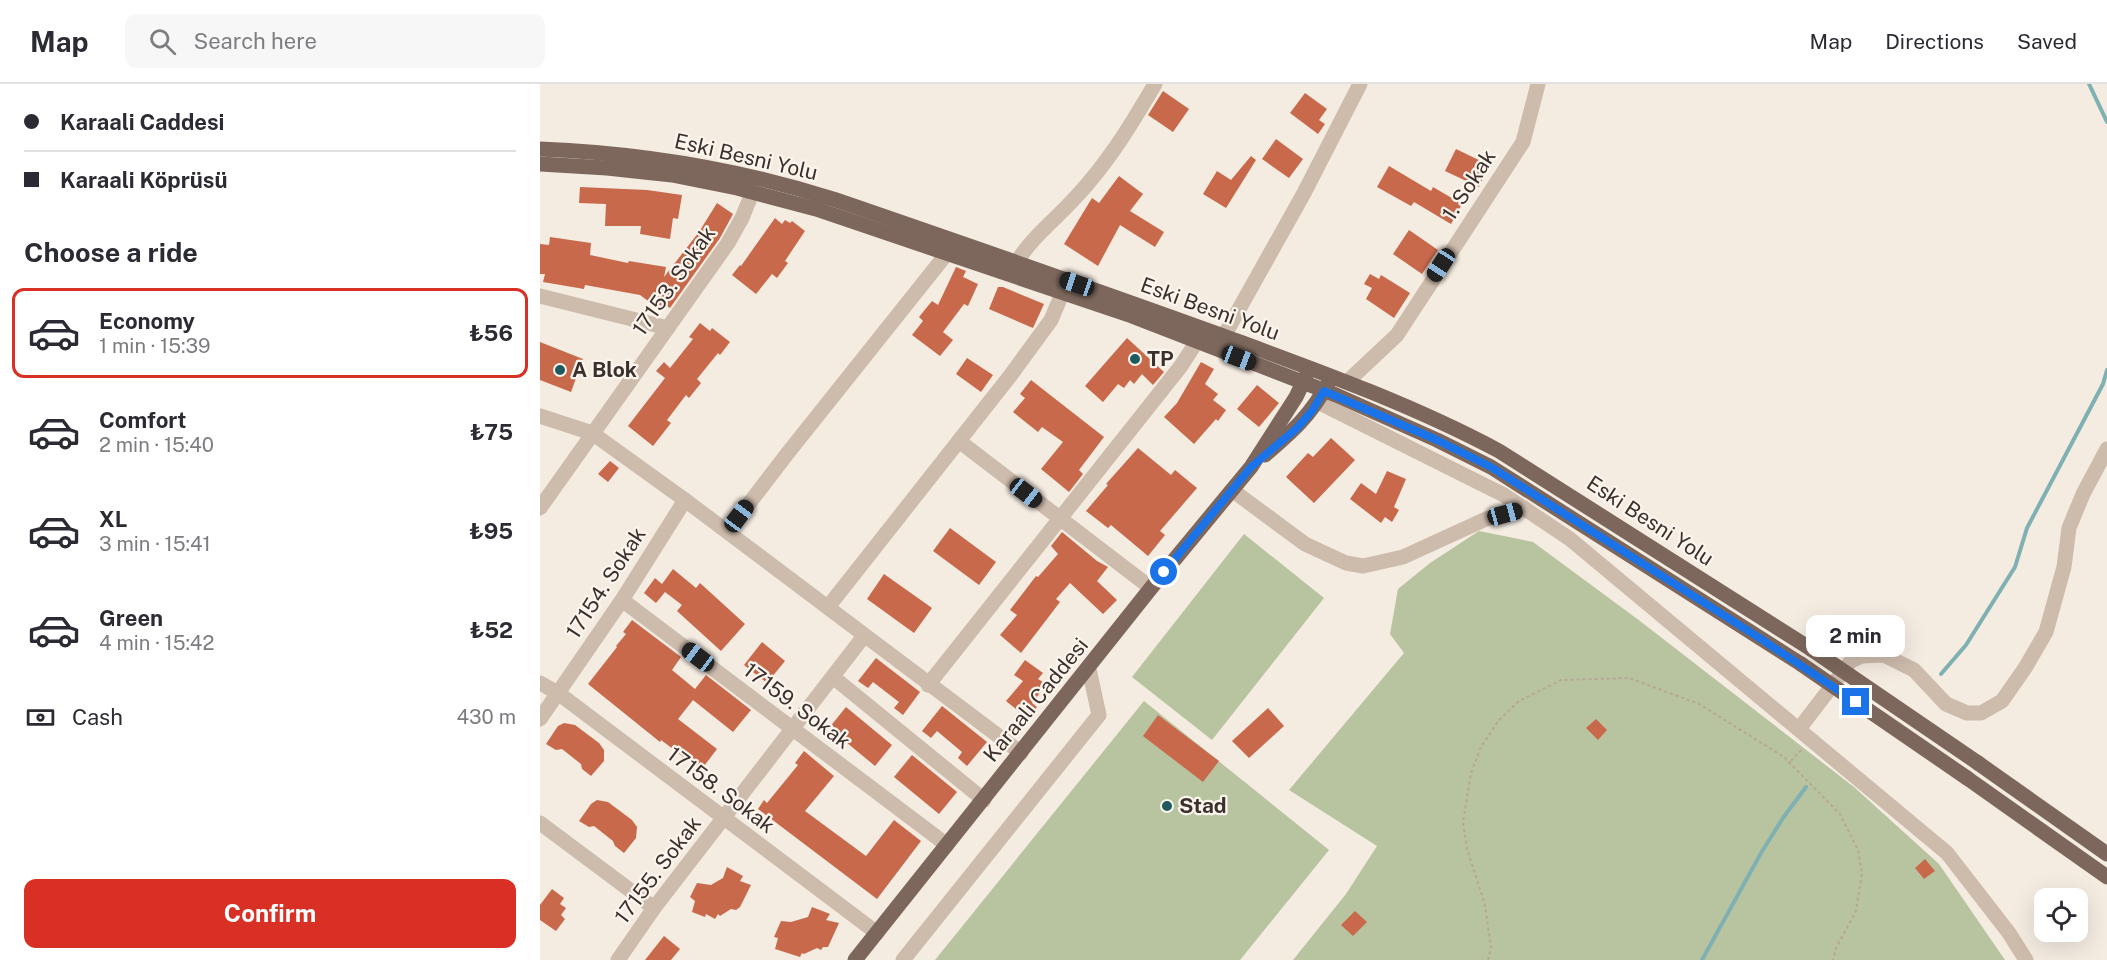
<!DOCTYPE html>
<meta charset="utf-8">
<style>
body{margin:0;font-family:"Public Sans",sans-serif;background:#f7f7f7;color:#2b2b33;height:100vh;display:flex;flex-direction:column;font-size:22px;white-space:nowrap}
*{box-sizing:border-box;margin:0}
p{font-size:20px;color:#7c7c81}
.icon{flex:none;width:33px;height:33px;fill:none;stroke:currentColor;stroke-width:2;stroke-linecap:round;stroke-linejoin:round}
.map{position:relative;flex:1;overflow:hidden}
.drawer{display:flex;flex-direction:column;background:#fff;width:540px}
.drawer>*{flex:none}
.guide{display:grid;align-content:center;height:132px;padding:0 24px;background:#fff}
.tools{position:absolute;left:1494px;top:804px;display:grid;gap:12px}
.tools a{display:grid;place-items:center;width:54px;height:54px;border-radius:12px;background:#fff;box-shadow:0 6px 24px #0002;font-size:30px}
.end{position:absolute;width:27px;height:27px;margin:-14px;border:8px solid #1a73e8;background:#fff;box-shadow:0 0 0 3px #fff}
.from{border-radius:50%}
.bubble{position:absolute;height:42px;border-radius:12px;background:#fff;box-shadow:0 6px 24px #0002;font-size:20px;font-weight:700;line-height:42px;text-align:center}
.car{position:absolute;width:18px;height:36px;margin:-18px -9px;border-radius:8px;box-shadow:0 0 4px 2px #0007;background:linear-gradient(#222 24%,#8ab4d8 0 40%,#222 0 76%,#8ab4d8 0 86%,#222 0)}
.guide b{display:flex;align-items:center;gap:21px;height:57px;font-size:22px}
.guide b+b{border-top:2px solid #e1e1e2}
.guide i{width:15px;height:15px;background:#2b2b33}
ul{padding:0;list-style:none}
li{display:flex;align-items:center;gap:18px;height:90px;margin:0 12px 9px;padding:0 12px;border:3px solid transparent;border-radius:12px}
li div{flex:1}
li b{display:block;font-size:22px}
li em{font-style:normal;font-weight:700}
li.active{border-color:#d93025}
li>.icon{width:54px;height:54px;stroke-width:1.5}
h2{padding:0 24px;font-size:27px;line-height:72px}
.pay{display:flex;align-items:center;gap:15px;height:66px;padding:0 24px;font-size:22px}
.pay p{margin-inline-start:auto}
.cta{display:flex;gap:12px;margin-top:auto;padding:12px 24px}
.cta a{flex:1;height:69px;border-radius:12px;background:#d93025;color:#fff;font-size:24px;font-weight:700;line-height:69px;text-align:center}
header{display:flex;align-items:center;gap:36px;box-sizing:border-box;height:84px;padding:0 30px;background:#fff;border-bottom:2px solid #e1e1e2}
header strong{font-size:28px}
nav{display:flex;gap:33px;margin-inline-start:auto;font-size:21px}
.search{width:420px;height:54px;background:#f7f7f7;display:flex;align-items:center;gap:15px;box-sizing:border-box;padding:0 21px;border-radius:12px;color:#7c7c81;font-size:22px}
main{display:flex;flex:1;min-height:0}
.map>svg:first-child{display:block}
.green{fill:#b8c4a0}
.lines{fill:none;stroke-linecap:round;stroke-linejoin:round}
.stream{stroke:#7fb0b2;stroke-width:4}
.building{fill:#c8694b}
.path{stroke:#b9a596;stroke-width:2;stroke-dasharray:3 3;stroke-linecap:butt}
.minor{stroke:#cdbbac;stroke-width:15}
.major{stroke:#7d675c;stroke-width:15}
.major-bridge{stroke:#7d675c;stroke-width:15}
.route{stroke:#1a73e8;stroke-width:8}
.poi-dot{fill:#1f5a5e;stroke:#fbf5ee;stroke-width:2}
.labels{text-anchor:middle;stroke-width:4.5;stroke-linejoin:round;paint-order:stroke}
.street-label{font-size:21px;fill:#3b302b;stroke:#fbf5ee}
.poi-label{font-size:21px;font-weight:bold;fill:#3b302b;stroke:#fbf5ee;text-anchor:start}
</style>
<header>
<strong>Map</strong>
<div class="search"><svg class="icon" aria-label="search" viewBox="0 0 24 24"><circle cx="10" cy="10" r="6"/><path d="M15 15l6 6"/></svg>Search here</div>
<nav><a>Map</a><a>Directions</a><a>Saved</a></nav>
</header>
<main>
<section class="drawer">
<div class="guide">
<b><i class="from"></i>Karaali Caddesi</b>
<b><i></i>Karaali Köprüsü</b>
</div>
<h2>Choose a ride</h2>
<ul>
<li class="active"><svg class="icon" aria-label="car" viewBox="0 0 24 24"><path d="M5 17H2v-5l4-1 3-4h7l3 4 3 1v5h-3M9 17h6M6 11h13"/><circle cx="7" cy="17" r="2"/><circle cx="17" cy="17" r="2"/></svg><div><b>Economy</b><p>1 min · 15:39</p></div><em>₺56</em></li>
<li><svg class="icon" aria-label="car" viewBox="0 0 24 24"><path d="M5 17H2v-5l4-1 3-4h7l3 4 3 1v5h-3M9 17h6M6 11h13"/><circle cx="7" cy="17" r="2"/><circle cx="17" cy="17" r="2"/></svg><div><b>Comfort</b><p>2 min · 15:40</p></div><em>₺75</em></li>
<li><svg class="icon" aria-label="car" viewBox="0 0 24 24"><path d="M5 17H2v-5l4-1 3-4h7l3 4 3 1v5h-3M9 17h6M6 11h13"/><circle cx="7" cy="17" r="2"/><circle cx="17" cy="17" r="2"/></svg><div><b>XL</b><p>3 min · 15:41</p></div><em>₺95</em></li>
<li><svg class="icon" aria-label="car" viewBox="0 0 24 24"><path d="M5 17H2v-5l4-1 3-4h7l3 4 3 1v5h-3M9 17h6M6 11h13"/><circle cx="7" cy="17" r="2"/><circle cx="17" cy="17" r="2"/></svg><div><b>Green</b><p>4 min · 15:42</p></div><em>₺52</em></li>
</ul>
<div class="pay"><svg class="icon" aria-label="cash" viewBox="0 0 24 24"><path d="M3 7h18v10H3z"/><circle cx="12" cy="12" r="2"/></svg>Cash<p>430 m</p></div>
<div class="cta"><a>Confirm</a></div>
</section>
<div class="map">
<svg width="1567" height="876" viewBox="0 0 1567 876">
<rect width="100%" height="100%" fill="#f4ebe1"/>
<!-- green -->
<g class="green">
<polygon points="939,447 993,458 1100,537 1314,703 1399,780 1465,876 753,876 806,810 837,762 749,706 864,569 850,550 858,505 890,479"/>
<polygon points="704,450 784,514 672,656 592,593"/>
<polygon points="604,617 789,766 700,876 395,876"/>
</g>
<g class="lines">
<!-- stream -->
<g class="stream">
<polyline points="1549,0 1567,38"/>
<polyline points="1401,590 1426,561 1475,483 1487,444 1563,300 1567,286"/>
<polyline points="1162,876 1221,769 1243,734 1266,703"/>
</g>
</g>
<!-- building -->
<g class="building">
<polygon points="623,7 649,25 633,48 608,31"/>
<polygon points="765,9 787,25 779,36 785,40 778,50 750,29"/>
<polygon points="736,55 763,75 749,94 722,75"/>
<polygon points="916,65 949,81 939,103 905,87"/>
<polygon points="711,72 716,76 686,124 663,110 677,87 691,96"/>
<polygon points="849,82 891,107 893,103 922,120 911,140 874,118 871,122 837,103"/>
<polygon points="579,92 603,110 590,127 624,148 615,163 580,141 558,182 524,160 552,114 559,119"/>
<polygon points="40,103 107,106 142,111 138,135 133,134 130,155 100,150 101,142 65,142 66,120 39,119"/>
<polygon points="177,119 193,130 180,154 130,224 124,220 122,223 117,219 115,222 100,211 45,201 44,205 3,198 5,190 0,190 0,160 9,161 10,153 51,159 50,171 88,179 89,177 126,183 124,193 159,148"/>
<polygon points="235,134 242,140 245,136 250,139 252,137 265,147 245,177 248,179 237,194 232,190 216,210 192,191 200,181 201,182"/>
<polygon points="869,146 898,166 882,190 853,170"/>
<polygon points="416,183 426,187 423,193 438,200 428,222 424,220 403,248 413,256 400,272 372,251 383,237 379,233 392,217 398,221"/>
<polygon points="830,190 839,195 841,191 870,209 854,234 826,215 832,204 824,200"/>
<polygon points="458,203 463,203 504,220 493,244 449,225"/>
<polygon points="160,239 170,247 172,244 190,258 180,271 178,269 157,295 161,299 149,314 146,311 127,336 131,339 113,362 88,342 125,294 116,287 124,278 130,284 153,255 149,253"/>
<polygon points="587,254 624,288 613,301 602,290 594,300 590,296 584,304 578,300 563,318 545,302"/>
<polygon points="0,258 43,275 31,308 0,296"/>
<polygon points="427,274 453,291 441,308 416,290"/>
<polygon points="661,278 674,285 665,300 678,310 673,316 686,326 678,337 676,335 654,360 624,333 637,319"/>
<polygon points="491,296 564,353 539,386 543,390 529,408 501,385 523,358 502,343 498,348 473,328 485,314 480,310"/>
<polygon points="717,301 739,319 719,343 697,325"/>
<polygon points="791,354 815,376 774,419 746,393 768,369 773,373"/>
<polygon points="598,364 631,391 635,386 657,404 620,447 625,451 608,472 571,441 568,444 546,427 568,401 566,400"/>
<polygon points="70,377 79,384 68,398 58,390"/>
<polygon points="847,387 866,395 854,423 859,426 852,438 845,433 841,439 810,415 821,399 836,410"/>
<polygon points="410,444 456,478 439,501 393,467"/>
<polygon points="522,448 557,477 568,483 557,497 577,516 563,530 530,499 516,515 520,518 481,569 460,551 477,531 470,526 496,492 498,493 518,470 511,462"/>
<polygon points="133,485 156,504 160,499 205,540 181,567 137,527 142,521 125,508 116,519 104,509 115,494 122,500"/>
<polygon points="344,490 392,524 374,549 327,515"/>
<polygon points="92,536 141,573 132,586 155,605 166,591 211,626 193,648 153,616 138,635 177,665 161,686 121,656 120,658 48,600 77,563 76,562 86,550 83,548"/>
<polygon points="222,558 245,577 227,599 204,581"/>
<polygon points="336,574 380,608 363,631 354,624 359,618 333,598 328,604 318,597"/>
<polygon points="485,576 503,589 498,595 503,598 500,602 503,605 492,619 497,623 487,634 466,617 483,597 474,591"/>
<polygon points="402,622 447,658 427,682 418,674 422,668 397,647 391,654 382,647"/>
<polygon points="306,623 352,661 335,682 289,644"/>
<polygon points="728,624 744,642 709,674 692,657"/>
<polygon points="618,631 679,677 663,698 603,652"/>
<polygon points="1056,635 1067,646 1058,656 1046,644"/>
<polygon points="24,639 35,641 59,659 64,666 64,677 51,692 42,685 41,680 22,665 16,666 6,660 18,642"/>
<polygon points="264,667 294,692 265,727 326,772 354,736 381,757 337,815 218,725 224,716 227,719 258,681 255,679"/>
<polygon points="372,671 417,708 399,730 354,693"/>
<polygon points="57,716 68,718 92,736 97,743 96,754 84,769 75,762 73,757 54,742 49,743 39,737 51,720"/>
<polygon points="1385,775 1395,787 1384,795 1375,784"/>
<polygon points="187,783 203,792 200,797 211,801 200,823 196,826 191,825 180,832 178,830 175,835 166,830 165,833 152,828 155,817 150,813 157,799 171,801 183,794"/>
<polygon points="12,805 24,814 20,820 26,824 21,831 25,835 16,847 0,836 0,821"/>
<polygon points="272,823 290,830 286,836 299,839 288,863 283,863 281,866 277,864 264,870 262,869 260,873 235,865 238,854 234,853 241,837 251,838 268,833"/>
<polygon points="815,827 827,838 813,852 801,841"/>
<polygon points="124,852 140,865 131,876 105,876"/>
</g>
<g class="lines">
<!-- path -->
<g class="path">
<polyline points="1251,677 1261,666"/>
<polyline points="948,876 951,864 945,821 927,765 923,738 931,689 941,663 959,636 979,617 1021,596 1089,594 1159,620 1244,673 1300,730 1318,766 1322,789 1316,827 1296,864 1293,876"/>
</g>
<!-- minor -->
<g class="minor">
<path d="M 476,179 C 492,153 515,136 535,114 C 568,79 591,41 615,0"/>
<polyline points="0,212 128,244"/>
<polyline points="684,252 764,109 820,0"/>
<polyline points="807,298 857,251 983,58 998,0"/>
<polyline points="778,318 964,411 1030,455 1407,769 1469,849 1486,876"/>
<polyline points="0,332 52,349 145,416 481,669"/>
<polyline points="419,357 611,504"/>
<polyline points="692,406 765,460 806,479 823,482 863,473 946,435 984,424"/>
<polyline points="0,424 188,159 202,134 213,107"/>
<polyline points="188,447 247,370 408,168"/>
<polyline points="82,516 407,761"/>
<polyline points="288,523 470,292 511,236 522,210"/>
<polyline points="293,593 444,716"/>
<polyline points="0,599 18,609 337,849"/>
<polyline points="388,601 641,282 657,257"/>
<polyline points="0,635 82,516 145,416"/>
<polyline points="1259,645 1311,577 1322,572 1344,571 1374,586 1406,620 1427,629 1441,629 1462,617 1485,584 1506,548 1524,483 1529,444 1543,410 1567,365"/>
<polyline points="0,739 114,824"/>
<polyline points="78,876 114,824 324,552"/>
<polyline points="363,876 559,631 549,585"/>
</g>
<!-- major -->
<g class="major">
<path d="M 0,65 C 102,69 199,85 296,116 C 424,160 551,204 678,250 C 773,285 869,319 959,367 L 1271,565"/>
<polyline points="0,80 67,84 132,91 197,104 276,125 592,232 796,311 897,356 951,383 1261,580"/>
<path d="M 725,371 C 754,346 770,332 789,298"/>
<polyline points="1438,679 1567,770"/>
<polyline points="1427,694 1567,793"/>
<polyline points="315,876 611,504 711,383 756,313 766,292"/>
</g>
<!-- major-bridge -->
<g class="major-bridge">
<polyline points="1271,565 1438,679"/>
<polyline points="1261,580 1427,694"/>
</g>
</g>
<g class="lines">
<!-- route -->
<polyline class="route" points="624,488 711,383 757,344 772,327 784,307 897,356 951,383 1221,555 1316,618"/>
</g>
<!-- markers -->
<g class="poi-dot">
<circle cx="595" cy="275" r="6"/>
<circle cx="20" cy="286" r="6"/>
<circle cx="627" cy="722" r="6"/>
</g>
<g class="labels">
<!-- street labels -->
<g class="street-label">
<text transform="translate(206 73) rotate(13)" y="7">Eski Besni Yolu</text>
<text transform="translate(929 101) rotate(-57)" y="7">1. Sokak</text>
<text transform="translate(134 197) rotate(-55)" y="7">17153. Sokak</text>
<text transform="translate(670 225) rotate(20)" y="7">Eski Besni Yolu</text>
<text transform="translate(1110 437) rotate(33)" y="7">Eski Besni Yolu</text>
<text transform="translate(66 499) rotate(-57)" y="7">17154. Sokak</text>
<text transform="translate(496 616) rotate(-51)" y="7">Karaali Caddesi</text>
<text transform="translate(257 622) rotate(37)" y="7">17159. Sokak</text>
<text transform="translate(181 706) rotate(37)" y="7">17158. Sokak</text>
<text transform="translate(118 786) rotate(-53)" y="7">17155. Sokak</text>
</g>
<!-- poi labels -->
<g class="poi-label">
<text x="607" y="282">TP</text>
<text x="32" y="293">A Blok</text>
<text x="639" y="729">Stad</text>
</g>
</g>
</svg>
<div class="tools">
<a><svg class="icon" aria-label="locate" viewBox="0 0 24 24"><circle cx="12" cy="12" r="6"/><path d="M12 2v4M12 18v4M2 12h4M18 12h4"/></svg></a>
</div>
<i class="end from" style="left:624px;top:488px"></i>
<i class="end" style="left:1316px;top:618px"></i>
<div class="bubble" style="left:1266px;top:531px;width:99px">2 min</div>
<i class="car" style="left:901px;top:181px;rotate:213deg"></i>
<i class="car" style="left:537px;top:200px;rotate:289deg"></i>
<i class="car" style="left:699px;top:274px;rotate:111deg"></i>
<i class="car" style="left:486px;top:409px;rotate:128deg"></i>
<i class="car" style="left:965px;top:430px;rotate:75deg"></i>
<i class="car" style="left:199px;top:432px;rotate:37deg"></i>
<i class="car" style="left:158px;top:573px;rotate:307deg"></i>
</div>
</main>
